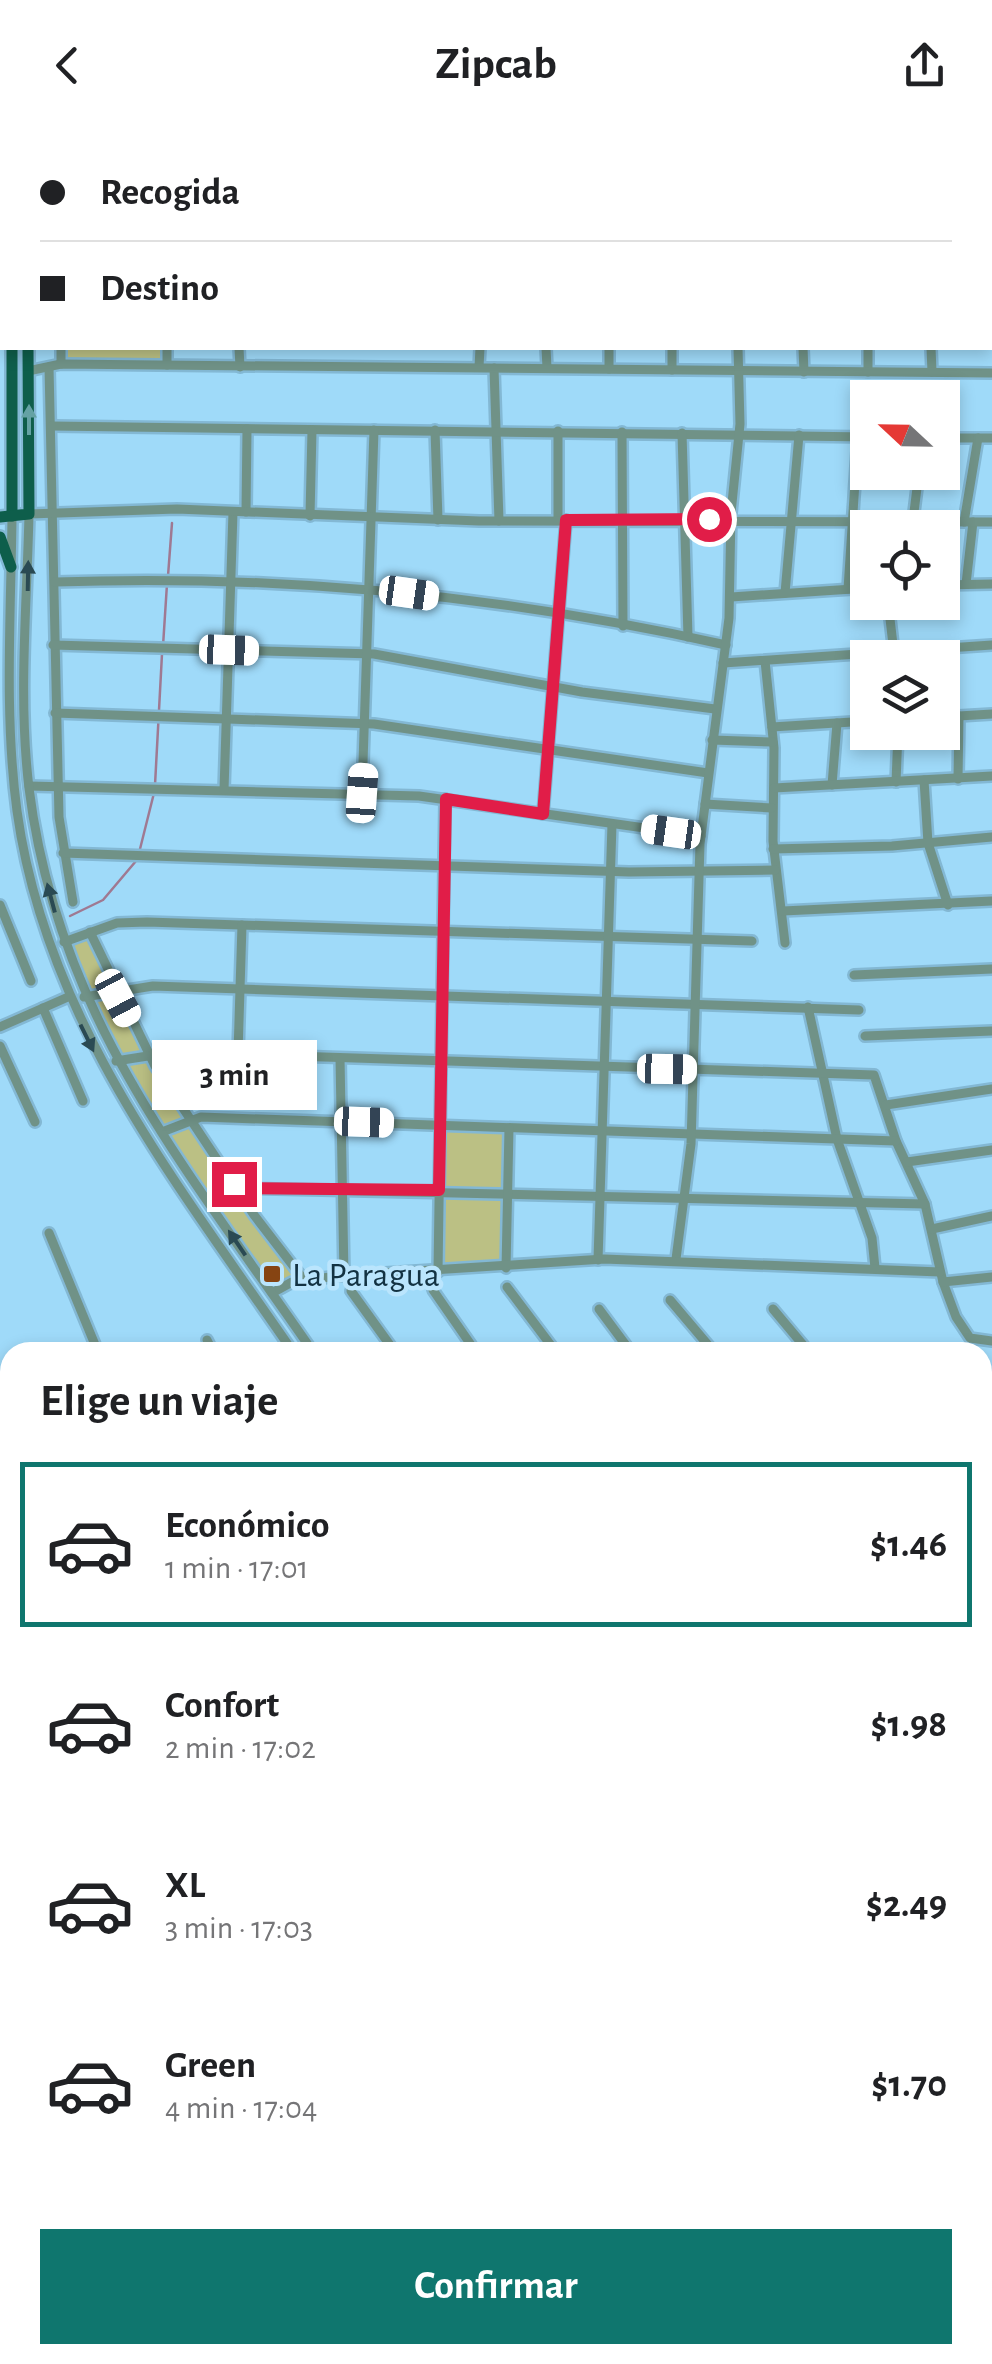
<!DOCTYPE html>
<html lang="es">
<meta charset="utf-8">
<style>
body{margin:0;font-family:"Alegreya Sans",sans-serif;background:#f2f2f2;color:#202124;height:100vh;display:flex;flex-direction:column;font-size:38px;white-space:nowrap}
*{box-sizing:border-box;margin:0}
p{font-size:32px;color:#757577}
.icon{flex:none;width:55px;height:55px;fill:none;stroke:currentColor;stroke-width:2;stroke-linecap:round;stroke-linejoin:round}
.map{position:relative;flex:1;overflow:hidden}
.panel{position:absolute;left:0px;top:1212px;width:992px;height:1022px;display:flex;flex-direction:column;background:#fff;border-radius:30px 30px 0 0;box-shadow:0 5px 15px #0003}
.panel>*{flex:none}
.hud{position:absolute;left:0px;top:0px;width:992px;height:220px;box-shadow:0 5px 15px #0003;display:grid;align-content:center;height:220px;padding:0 40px;background:#fff}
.needle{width:65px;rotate:292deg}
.tools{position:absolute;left:850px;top:250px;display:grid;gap:20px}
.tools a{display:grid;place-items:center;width:110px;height:110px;border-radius:0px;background:#fff;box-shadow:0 5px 15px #0003;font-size:50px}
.end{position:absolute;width:45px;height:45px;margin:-22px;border:12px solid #e11d48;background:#fff;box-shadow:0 0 0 5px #fff}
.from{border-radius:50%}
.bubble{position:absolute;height:70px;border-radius:0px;background:#fff;box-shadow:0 5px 15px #0003;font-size:32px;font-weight:600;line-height:70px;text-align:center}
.car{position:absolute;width:30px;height:60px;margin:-30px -15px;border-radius:12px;box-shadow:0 0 8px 2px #0007;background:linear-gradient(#fff 24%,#345 0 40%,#fff 0 76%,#345 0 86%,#fff 0)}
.hud b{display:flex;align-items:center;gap:35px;height:95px;font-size:38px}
.hud b+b{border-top:2px solid #e0e0e0}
.hud i{width:25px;height:25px;background:#202124}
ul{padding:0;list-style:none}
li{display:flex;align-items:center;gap:30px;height:165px;margin:0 20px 15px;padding:0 20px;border:5px solid transparent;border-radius:0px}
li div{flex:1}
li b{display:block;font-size:38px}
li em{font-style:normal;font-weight:600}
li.on{border-color:#0f766e}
li>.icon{width:90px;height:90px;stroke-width:1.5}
h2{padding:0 40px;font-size:45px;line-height:120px}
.action{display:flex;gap:20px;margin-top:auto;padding:20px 40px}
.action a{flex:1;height:115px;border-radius:0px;background:#0f766e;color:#fff;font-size:40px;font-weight:600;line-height:115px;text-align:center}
header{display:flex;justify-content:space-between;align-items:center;height:130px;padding:0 40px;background:#fff;font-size:45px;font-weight:600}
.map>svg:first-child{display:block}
.green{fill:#bbc084}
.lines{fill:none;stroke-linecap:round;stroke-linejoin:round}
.stream{stroke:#9f7992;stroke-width:2.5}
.minor-casing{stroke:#83b8d4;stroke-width:14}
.major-casing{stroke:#83b8d4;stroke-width:16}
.minor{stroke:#709287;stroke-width:9}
.major{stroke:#0e5e4b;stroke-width:11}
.oneway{fill:#64a2a4}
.oneway2{fill:#2a4a53}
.route{stroke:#e11d48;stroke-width:12}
.poi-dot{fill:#864412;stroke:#bae5fd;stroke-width:4}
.labels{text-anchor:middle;stroke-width:9;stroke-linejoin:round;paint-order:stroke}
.poi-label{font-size:35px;fill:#133242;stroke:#bae5fd;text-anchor:start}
</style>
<header><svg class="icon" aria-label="back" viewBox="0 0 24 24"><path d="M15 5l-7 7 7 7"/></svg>Zipcab<svg class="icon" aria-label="share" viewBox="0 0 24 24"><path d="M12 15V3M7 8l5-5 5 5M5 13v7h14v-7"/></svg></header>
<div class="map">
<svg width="992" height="2234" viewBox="0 0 992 2234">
<rect width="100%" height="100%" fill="#9fdaf9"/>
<!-- green -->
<g class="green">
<polygon points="61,218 167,218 167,235 61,234"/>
<polygon points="90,802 143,915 233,1054 304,1150 272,1163 130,955 64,812"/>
<polygon points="441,995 509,998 506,1138 438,1142"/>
</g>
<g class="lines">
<!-- stream -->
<g class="stream">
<polyline points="168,446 172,393"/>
<polyline points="163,516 167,454"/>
<polyline points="155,655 162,524"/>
<polyline points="139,723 154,663"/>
<polyline points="70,786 103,770 136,731"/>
</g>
<defs>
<g id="minor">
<polyline points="167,0 167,2"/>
<polyline points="231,0 231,2"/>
<polyline points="295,0 295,2"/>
<polyline points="354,0 354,2"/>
<polyline points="417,0 418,2"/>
<polyline points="483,0 483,2"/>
<polyline points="606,0 606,2"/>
<polyline points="730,0 731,2"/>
<polyline points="797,0 797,2"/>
<polyline points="860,0 860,2"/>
<polyline points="50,2 50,0"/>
<polyline points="544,2 544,0"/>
<polyline points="670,2 670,0"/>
<polyline points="990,9 992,9"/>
<polyline points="990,139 992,139"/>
<polyline points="239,218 240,237"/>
<polyline points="546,218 547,238"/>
<polyline points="609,218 609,239"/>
<polyline points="672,218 672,240"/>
<polyline points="803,218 804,242"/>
<polyline points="868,218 868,242"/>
<polyline points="931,218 932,242"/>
<polyline points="61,234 61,218"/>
<polyline points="167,235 167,218"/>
<polyline points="49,237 59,687 73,772"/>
<polyline points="479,237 480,218"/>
<polyline points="494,238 499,391"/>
<polyline points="28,241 61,234 992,243"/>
<polyline points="52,296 868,307"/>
<polyline points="435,300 438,390"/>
<polyline points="558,301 558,390"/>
<polyline points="622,302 623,496"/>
<polyline points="682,303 688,507"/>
<polyline points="942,308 992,308"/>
<polyline points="246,382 247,299"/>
<path d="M 12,386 C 11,484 4,584 17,681 C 46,891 177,1053 293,1222"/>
<polyline points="310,386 312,300"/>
<polyline points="964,392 978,308"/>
<polyline points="912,398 919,342"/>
<path d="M 55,452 C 281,444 506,466 726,515"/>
<polyline points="966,454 973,392"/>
<polyline points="942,455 992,454"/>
<polyline points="848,459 858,306"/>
<polyline points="785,463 799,305"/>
<polyline points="731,467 868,458"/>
<polyline points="888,472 894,523"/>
<polyline points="53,515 374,524 582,562 715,579"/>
<polyline points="765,531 774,618 773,711 785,813"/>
<polyline points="723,533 992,515"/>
<polyline points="55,583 374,594 708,643"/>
<polyline points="942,587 992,584"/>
<polyline points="772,597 868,591"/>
<polyline points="712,610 773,612"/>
<polyline points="958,649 959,586"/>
<polyline points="924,650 928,713 948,775"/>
<polyline points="896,652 898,602"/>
<polyline points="832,655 837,593"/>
<polyline points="29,656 419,666 701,706"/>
<polyline points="774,658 992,646"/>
<polyline points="224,660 233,382"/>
<polyline points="362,663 374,300"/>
<polyline points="705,674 772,678"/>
<polyline points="543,684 566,390"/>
<polyline points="773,719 892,716 992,707"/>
<polyline points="63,723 629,742 775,740"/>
<polyline points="0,775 31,851"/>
<polyline points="783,781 992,771"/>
<polyline points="90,802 155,936 254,1085 304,1150"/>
<polyline points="64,812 117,793 147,792 752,811"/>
<polyline points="854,845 992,839"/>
<polyline points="84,867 153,856 859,880"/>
<polyline points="808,877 837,1009 872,1108 875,1138"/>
<polyline points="43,878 83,971"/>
<polyline points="0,897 68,867"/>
<polyline points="865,906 992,901"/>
<polyline points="0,916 35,992"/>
<polyline points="238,923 242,795"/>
<polyline points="340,928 344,1145"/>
<polyline points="116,931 173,922 874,945 896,1011 925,1074 943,1152 956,1187 970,1208 992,1211"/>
<polyline points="886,975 992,959"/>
<polyline points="162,1002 201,987 896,1011"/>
<polyline points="907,1032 992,1020"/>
<polyline points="236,1058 925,1074"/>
<polyline points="932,1099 992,1086"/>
<polyline points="49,1103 98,1222"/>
<polyline points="676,1129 691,1014 700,714 729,488 731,383 740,294 738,218"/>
<polyline points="598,1130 612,694"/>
<polyline points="506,1138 509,998"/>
<polyline points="438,1142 445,669"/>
<polyline points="943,1152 992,1147"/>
<polyline points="507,1157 556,1222"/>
<polyline points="433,1160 476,1222"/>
<polyline points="351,1161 395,1222"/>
<polyline points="272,1163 292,1152 338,1146 604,1129 940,1142"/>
<polyline points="670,1170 714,1222"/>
<polyline points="599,1179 631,1222"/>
<polyline points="773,1179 809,1222"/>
<polyline points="207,1210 213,1222"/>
<path d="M 313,1222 C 187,1039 57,887 29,658 C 18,568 27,475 29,384 L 177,379 L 479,391 L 992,392"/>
<polyline points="982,1340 992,1333"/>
<polyline points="982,1421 992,1414"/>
<polyline points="982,1469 992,1483"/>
<polyline points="0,1515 10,1512"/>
<polyline points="0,1573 10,1596"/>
<polyline points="982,1578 992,1571"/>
<polyline points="982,1660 992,1653"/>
<polyline points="982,1710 992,1724"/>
<polyline points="0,1731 10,1754"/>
<polyline points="982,1742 992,1735"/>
<polyline points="982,1817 992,1810"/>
<polyline points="0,1885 10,1910"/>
<polyline points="982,1900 992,1893"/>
<polyline points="982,2006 992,2000"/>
<polyline points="0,2027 10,2023"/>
<polyline points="0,2169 10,2192"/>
<polyline points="982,2195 992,2209"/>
<polyline points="982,2224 989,2234"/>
<polyline points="24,2225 27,2234"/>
<polyline points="208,2225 212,2234"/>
<polyline points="474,2225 478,2234"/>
<polyline points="518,2234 525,2225"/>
</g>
<g id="major">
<polyline points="14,2 14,0"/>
<polyline points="29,2 29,0"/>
<polyline points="0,196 2,187"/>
<polyline points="12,386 12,218"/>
<polyline points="0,387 29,384 28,218"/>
<polyline points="0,407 11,437"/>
</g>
</defs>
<!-- minor casing -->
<use href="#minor" class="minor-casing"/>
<!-- major casing -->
<use href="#major" class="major-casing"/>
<!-- minor -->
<use href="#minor" class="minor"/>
<!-- major -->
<use href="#major" class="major"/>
</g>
<!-- one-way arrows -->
<defs><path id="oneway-solid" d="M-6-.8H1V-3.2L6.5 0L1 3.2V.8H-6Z" transform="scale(2.5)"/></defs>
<use class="oneway" href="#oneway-solid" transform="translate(29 290) rotate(-90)"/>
<g class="oneway2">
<use href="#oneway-solid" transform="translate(28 446) rotate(-89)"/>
<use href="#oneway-solid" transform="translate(51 768) rotate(-105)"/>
<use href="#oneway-solid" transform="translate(87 908) rotate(64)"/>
<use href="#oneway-solid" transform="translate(237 1113) rotate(-124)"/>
</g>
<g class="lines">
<!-- route -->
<polyline class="route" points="234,1054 236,1058 439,1060 446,669 543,684 566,390 709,389"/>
</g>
<!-- markers -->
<rect class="poi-dot" x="262" y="1134" width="20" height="20" rx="5"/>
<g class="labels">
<!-- poi labels -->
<g class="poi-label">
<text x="292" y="1156">La Paragua</text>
</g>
</g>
</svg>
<div class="tools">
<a><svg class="needle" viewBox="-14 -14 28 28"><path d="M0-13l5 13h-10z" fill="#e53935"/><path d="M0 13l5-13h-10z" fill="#757577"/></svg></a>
<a><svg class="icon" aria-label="locate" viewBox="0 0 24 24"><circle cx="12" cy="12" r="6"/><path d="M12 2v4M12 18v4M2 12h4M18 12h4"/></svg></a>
<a><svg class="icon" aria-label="layers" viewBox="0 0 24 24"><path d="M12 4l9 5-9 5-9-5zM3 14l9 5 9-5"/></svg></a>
</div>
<i class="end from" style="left:709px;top:389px"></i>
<i class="end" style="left:234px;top:1054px"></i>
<div class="bubble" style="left:152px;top:910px;width:165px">3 min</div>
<i class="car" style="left:409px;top:463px;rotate:98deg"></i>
<i class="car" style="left:229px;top:520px;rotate:92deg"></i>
<i class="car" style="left:362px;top:663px;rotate:4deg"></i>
<i class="car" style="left:671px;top:702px;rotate:278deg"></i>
<i class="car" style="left:118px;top:868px;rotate:152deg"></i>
<i class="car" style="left:667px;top:939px;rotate:91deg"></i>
<i class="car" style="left:364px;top:992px;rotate:92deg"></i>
<div class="hud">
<b><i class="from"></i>Recogida</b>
<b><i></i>Destino</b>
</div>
<section class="panel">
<h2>Elige un viaje</h2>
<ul>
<li class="on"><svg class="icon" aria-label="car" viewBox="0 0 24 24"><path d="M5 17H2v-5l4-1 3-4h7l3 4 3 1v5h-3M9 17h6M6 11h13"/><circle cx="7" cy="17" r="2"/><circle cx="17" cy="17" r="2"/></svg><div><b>Económico</b><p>1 min · 17:01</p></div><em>$1.46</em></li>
<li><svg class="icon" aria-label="car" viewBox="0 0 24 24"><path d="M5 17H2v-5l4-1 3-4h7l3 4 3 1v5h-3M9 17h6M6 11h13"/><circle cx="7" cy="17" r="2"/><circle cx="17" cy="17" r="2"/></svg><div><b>Confort</b><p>2 min · 17:02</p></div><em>$1.98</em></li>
<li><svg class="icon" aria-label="car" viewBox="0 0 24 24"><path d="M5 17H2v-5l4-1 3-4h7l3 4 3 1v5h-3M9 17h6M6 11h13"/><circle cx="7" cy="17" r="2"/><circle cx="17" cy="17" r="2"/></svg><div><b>XL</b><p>3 min · 17:03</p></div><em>$2.49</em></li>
<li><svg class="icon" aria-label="car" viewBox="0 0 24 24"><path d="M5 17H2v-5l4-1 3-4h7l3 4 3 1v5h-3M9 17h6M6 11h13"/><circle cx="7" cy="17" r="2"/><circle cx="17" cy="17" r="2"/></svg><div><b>Green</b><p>4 min · 17:04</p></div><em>$1.70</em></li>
</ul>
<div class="action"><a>Confirmar</a></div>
</section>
</div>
